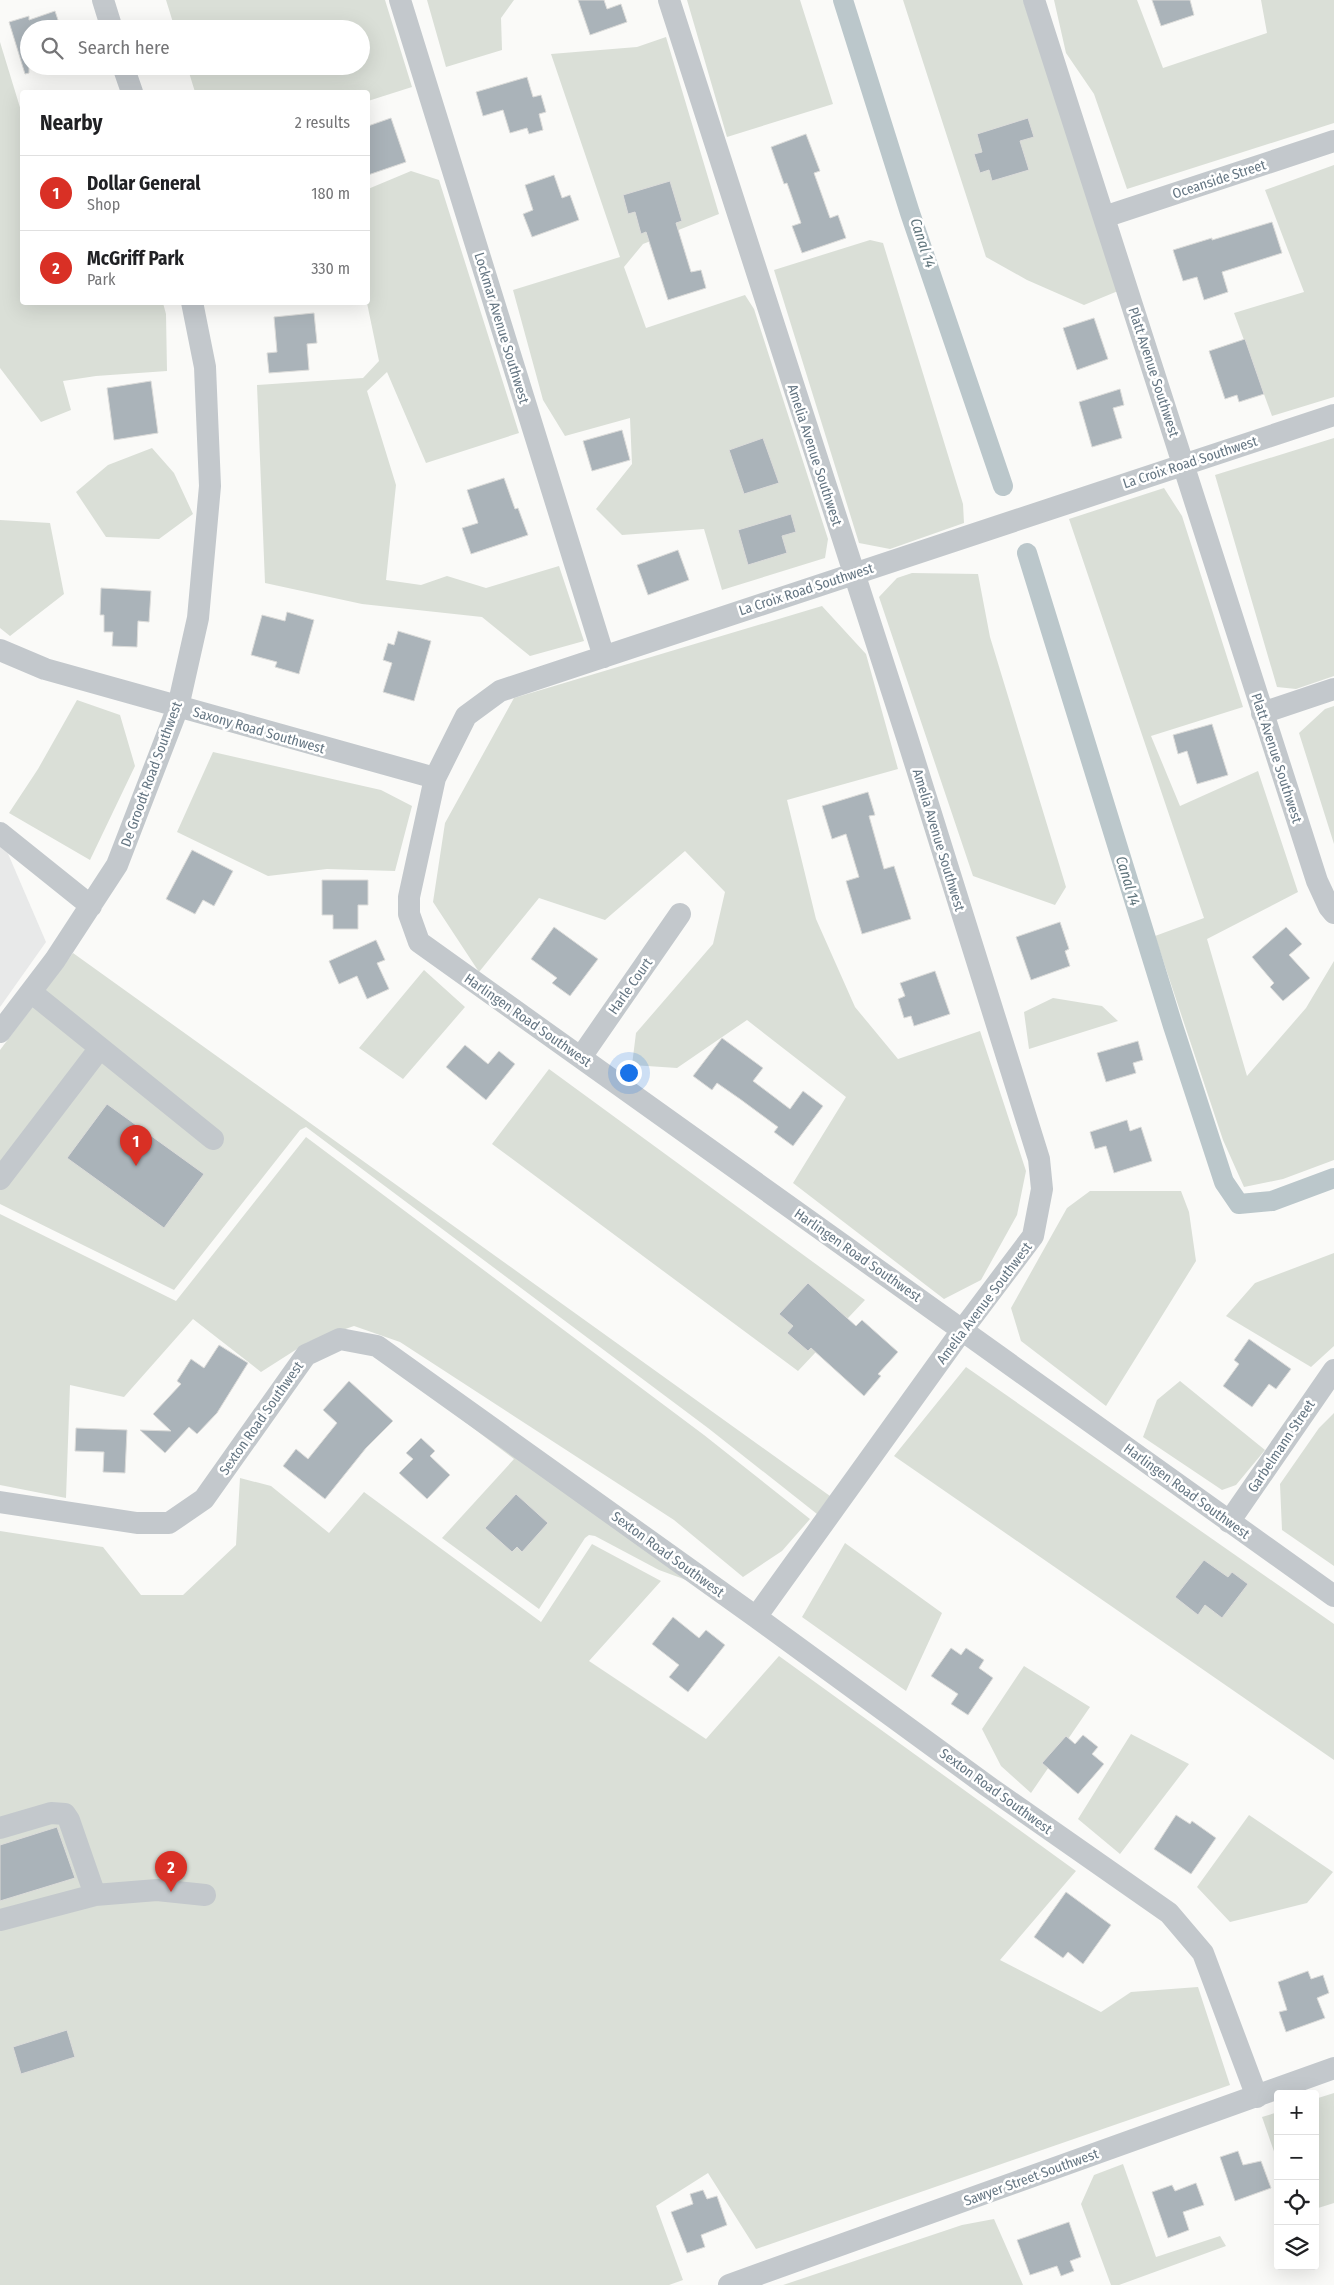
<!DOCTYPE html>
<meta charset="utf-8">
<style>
:root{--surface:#fff;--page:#f6f6f6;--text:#202124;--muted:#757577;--line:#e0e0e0;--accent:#d93025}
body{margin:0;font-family:"Fira Sans Condensed",sans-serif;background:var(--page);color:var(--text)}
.controls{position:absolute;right:15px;bottom:15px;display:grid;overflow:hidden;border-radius:5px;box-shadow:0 5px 20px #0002}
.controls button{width:45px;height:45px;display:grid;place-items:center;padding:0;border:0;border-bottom:1px solid var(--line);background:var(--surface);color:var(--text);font:25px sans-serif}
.you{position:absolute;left:628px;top:1072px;width:18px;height:18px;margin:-12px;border:4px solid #fff;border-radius:50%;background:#1a73e8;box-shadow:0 0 0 8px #1a73e833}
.badge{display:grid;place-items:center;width:32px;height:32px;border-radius:50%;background:var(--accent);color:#fff;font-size:16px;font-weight:700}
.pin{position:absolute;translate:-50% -41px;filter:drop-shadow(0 1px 2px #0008)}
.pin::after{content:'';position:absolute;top:26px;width:18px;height:15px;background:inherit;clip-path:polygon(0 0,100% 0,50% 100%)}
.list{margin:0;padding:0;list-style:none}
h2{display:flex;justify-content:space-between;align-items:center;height:65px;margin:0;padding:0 20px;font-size:21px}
h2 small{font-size:16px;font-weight:400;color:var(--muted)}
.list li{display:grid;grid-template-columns:32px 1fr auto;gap:15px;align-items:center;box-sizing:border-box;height:75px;padding:0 20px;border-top:1px solid var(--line)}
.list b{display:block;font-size:19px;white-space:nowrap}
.list p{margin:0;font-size:16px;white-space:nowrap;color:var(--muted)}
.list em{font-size:16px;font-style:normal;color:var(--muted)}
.icon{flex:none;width:28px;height:28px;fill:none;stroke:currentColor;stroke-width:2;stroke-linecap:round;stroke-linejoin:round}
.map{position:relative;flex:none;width:1334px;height:2285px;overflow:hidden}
.search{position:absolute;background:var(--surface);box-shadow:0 5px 20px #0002;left:20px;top:20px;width:350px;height:55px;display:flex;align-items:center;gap:12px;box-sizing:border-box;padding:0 18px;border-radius:28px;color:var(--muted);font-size:19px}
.panel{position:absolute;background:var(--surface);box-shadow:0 5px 20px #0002;left:20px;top:90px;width:350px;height:215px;border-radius:5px}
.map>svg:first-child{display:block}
</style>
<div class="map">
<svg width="1334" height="2285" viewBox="0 0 1334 2285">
<rect width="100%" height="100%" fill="#fafaf8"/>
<!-- built -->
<path fill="#e8e9e9" d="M 0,835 L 46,942 L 0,1007 Z"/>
<!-- green -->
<path fill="#dadfd7" d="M 166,0 L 385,0 L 412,87 L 368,101 L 368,92 L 195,92 L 187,66 L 361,66 L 361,29 L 175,29 Z
M 427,0 L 514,0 L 501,18 L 502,50 L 446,67 Z
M 687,0 L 800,0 L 833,104 L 727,137 Z
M 903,0 L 1023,0 L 1118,291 L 1084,305 L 1027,280 L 986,257 Z
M 1054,0 L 1137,0 L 1163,68 L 1267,33 L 1261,0 L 1334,0 L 1334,123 L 1127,189 L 1094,94 L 1066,53 Z
M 666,37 L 719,214 L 643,244 L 624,267 L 646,328 L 745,295 L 754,309 L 828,539 L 825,558 L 722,590 L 704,529 L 622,535 L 596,509 L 632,464 L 630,418 L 565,436 L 543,400 L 513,290 L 620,257 L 551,54 L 637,47 Z
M 0,42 L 22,114 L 22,302 L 163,303 L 166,314 L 167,371 L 96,376 L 63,381 L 71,410 L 41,422 L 0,368 Z
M 1334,165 L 1334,397 L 1272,416 L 1234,313 L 1304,292 L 1265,190 Z
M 411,171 L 439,180 L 519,433 L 426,463 L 387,372 L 367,391 L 396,485 L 386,580 L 421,585 L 447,576 L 486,588 L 559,566 L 584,641 L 530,656 L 482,617 L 362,604 L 265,583 L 257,385 L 363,378 L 379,361 L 367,303 L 368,189 Z
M 870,240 L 883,243 L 963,504 L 964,523 L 890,549 L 859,543 L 774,270 Z
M 1334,438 L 1334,676 L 1296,689 L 1277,687 L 1215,475 Z
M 152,448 L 174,473 L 193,514 L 159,539 L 106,537 L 76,492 L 108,465 Z
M 1164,488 L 1182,516 L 1243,707 L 1151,736 L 1180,806 L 1258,771 L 1298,892 L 1207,939 L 1247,1076 L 1306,1008 L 1334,961 L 1334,1160 L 1283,1179 L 1244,1187 L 1223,1140 L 1155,936 L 1204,918 L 1069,519 Z
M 0,520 L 50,523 L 64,594 L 10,636 L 0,628 Z
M 912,573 L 978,574 L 990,637 L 1066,887 L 1055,905 L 973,876 L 879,597 L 897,578 Z
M 822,606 L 866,654 L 898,769 L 787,800 L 816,919 L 855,1007 L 898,1059 L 980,1031 L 1026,1171 L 1017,1215 L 981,1280 L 944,1299 L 793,1183 L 846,1097 L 747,1020 L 677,1068 L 632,1065 L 636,1033 L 713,944 L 725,892 L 685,851 L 605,920 L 539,898 L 479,972 L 433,902 L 445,823 L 514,698 Z
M 77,700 L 120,715 L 135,766 L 90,860 L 9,813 L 38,769 Z
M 1334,706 L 1334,844 L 1299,733 L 1325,709 Z
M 213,752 L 381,790 L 412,806 L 395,871 L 327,869 L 268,876 L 177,832 Z
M 73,953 L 830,1496 L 817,1514 L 708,1428 L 306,1127 L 300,1130 L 174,1290 L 0,1204 L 0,1050 Z
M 424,970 L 465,1007 L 403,1079 L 359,1048 Z
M 1053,998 L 1102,1006 L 1118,1021 L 1029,1049 L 1024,1012 Z
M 549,1069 L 865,1300 L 798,1371 L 492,1144 Z
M 306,1137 L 704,1435 L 810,1519 L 782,1551 L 743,1577 L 674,1520 L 400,1342 L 354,1326 L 308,1342 L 261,1372 L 193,1319 L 124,1397 L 70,1385 L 66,1498 L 0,1485 L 0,1214 L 176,1301 Z
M 1090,1191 L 1181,1191 L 1189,1212 L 1196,1261 L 1106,1406 L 1021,1341 L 1011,1308 L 1067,1208 Z
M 1334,1253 L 1334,1346 L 1311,1367 L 1226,1316 L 1255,1283 Z
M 966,1367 L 1334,1624 L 1334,1760 L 894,1456 Z
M 1180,1381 L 1265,1450 L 1236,1485 L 1222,1490 L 1143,1437 L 1157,1400 Z
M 444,1406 L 689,1581 L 659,1570 L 595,1536 L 589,1535 L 585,1538 L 539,1609 L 442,1538 L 514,1459 Z
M 1334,1413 L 1334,1566 L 1282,1530 L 1280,1484 L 1319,1428 Z
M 240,1478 L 271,1486 L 329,1533 L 364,1492 L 541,1622 L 592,1544 L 661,1581 L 589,1661 L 706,1739 L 779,1656 L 1076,1871 L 1000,1960 L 1101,2012 L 1131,1992 L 1198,1987 L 1230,2085 L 756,2249 L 708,2173 L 656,2206 L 683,2280 L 669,2285 L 0,2285 L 0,1531 L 103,1547 L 141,1595 L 183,1595 L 236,1545 Z
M 845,1543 L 942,1613 L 906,1691 L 802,1617 Z
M 1024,1666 L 1090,1707 L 1031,1793 L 1001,1766 L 982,1729 Z
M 1131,1734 L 1189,1764 L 1120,1854 L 1078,1819 Z
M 1249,1815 L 1333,1872 L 1307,1903 L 1230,1922 L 1197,1887 Z
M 1334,2093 L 1334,2203 L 1315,2209 L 1315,2099 Z
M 1278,2112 L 1278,2163 L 1262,2117 Z
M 1123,2164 L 1156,2257 L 1220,2236 L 1226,2246 L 1119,2285 L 1111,2285 L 1081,2204 L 1094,2175 Z
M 994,2219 L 1023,2285 L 783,2285 L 962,2225 Z"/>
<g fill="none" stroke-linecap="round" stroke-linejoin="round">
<!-- canal -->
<path stroke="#bbc7cb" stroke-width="20" d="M 843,0 L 910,213 L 1003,486
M 1027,553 L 1173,1026 L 1224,1182 L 1239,1204 L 1272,1201 L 1334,1178"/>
</g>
<!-- building -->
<path fill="#aab3b9" stroke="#dcdcda" d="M 578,0 L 604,0 L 607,9 L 621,4 L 627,22 L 590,35 Z
M 1152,0 L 1190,0 L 1194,15 L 1161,26 Z
M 55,11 L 61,29 L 29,29 L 29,73 L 25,74 L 9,22 L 29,16 L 29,20 Z
M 527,77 L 533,97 L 541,95 L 546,112 L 539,114 L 543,130 L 529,134 L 527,128 L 510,133 L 503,110 L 483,116 L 476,92 Z
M 391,118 L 406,162 L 368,175 L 368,126 Z
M 1028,118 L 1034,137 L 1020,141 L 1029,170 L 992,181 L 989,170 L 980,173 L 974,154 L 982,152 L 977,134 Z
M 806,134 L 820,171 L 814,173 L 830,218 L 838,215 L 846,238 L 802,253 L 792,226 L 801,223 L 787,183 L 784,184 L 771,147 Z
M 554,175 L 562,198 L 570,195 L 579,220 L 532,237 L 523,214 L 533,210 L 525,185 Z
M 670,181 L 682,221 L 676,223 L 691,272 L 701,270 L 706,288 L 668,300 L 646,232 L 641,234 L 635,212 L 628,214 L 623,195 Z
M 1272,222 L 1282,253 L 1222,272 L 1228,292 L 1204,300 L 1197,277 L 1183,281 L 1173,250 L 1212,238 L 1212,240 Z
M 314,313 L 317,343 L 307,344 L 309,370 L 269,373 L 267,353 L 277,352 L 274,317 Z
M 1094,318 L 1108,359 L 1077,370 L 1063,328 Z
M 1245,339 L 1264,394 L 1239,402 L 1237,395 L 1225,399 L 1209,351 Z
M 151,381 L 158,433 L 114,440 L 107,388 Z
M 1120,389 L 1124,405 L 1113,408 L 1122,438 L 1092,447 L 1079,402 Z
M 622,430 L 630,460 L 592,471 L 583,441 Z
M 763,438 L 779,483 L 744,494 L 729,450 Z
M 504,478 L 515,509 L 518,508 L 528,535 L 471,554 L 462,528 L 478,523 L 467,490 Z
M 791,514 L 796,532 L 782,536 L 787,553 L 748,565 L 738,530 Z
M 678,550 L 689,580 L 648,595 L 637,565 Z
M 101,588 L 151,591 L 149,622 L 138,621 L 137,647 L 112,646 L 113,632 L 104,632 L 104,615 L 100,615 Z
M 287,612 L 314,620 L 299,674 L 275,667 L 277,662 L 251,655 L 262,615 L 285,621 Z
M 398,631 L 431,641 L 414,701 L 383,692 L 392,663 L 383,660 L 388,643 L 394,645 Z
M 1212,724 L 1228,775 L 1197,784 L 1187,751 L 1178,754 L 1173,735 Z
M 868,792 L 875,815 L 869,816 L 884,869 L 894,866 L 911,919 L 862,934 L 846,881 L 859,877 L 846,834 L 832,839 L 822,806 Z
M 192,850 L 233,871 L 214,906 L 203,900 L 195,914 L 166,899 Z
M 322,880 L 368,880 L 368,905 L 358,905 L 358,929 L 333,929 L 333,915 L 322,915 Z
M 1060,922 L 1069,949 L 1065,951 L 1070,966 L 1031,980 L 1016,937 Z
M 554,927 L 598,959 L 570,996 L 552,983 L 557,978 L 531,959 Z
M 1286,927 L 1302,944 L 1289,955 L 1310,978 L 1283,1001 L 1270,987 L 1274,983 L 1252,957 Z
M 376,940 L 385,960 L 377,963 L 389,989 L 367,999 L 357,976 L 339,984 L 329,961 Z
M 935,971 L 950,1014 L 914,1026 L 911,1016 L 904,1018 L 898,999 L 905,996 L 900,983 Z
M 722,1038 L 763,1068 L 753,1081 L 790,1109 L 803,1091 L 823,1106 L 793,1146 L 774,1132 L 778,1127 L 740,1099 L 717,1083 L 712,1090 L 693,1076 Z
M 1138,1041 L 1143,1060 L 1133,1063 L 1136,1073 L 1106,1082 L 1097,1053 Z
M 465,1045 L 488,1064 L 499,1051 L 515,1064 L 486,1100 L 446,1067 Z
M 107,1104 L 204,1174 L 164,1228 L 67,1158 Z
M 1127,1120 L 1130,1131 L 1141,1127 L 1152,1161 L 1114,1173 L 1106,1146 L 1095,1149 L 1090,1132 Z
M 808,1283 L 856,1326 L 862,1320 L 898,1352 L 878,1374 L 881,1376 L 864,1396 L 811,1348 L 808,1351 L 787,1333 L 793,1326 L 779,1314 Z
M 1249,1339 L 1291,1369 L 1276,1389 L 1269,1384 L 1252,1407 L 1223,1386 L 1239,1364 L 1234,1360 Z
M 219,1345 L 248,1363 L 217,1413 L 197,1434 L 189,1427 L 165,1453 L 140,1430 L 171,1431 L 153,1414 L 181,1384 L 177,1381 L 191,1359 L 204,1368 Z
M 349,1381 L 393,1421 L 366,1448 L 325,1499 L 283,1466 L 296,1449 L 308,1459 L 337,1423 L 323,1410 Z
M 76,1428 L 127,1430 L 125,1473 L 103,1472 L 104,1452 L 75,1451 Z
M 421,1438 L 435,1451 L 430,1456 L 450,1475 L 427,1499 L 399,1473 L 413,1459 L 406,1453 Z
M 516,1494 L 548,1523 L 522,1552 L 517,1547 L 512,1552 L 485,1528 Z
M 1204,1560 L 1228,1577 L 1232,1572 L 1248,1584 L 1222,1618 L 1205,1605 L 1198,1615 L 1175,1597 Z
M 673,1617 L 699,1638 L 706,1630 L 725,1645 L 688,1692 L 669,1677 L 679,1665 L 652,1644 Z
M 951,1648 L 961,1655 L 966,1648 L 984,1660 L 979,1668 L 993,1678 L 968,1715 L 951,1704 L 958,1694 L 931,1676 Z
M 1083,1735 L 1098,1747 L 1092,1754 L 1104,1764 L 1078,1794 L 1042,1763 L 1066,1736 L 1075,1744 Z
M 1176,1815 L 1190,1824 L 1192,1821 L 1216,1838 L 1191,1874 L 1154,1849 Z
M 57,1827 L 75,1878 L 0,1901 L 0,1845 Z
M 1066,1892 L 1111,1925 L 1083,1964 L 1068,1952 L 1063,1958 L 1034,1937 Z
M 1308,1971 L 1311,1979 L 1323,1975 L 1329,1993 L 1317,1998 L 1325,2018 L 1286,2032 L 1279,2012 L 1287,2010 L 1278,1982 Z
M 67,2030 L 75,2057 L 21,2074 L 13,2047 Z
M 1238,2151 L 1243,2165 L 1261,2161 L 1271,2188 L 1235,2201 L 1220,2157 Z
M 1196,2183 L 1204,2205 L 1183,2212 L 1189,2230 L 1168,2238 L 1152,2192 L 1172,2185 L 1175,2191 Z
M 703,2190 L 707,2199 L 717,2196 L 727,2225 L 701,2235 L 705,2247 L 687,2253 L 671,2212 L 693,2204 L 690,2194 Z
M 1069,2222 L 1081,2257 L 1070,2261 L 1074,2271 L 1061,2276 L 1057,2266 L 1030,2275 L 1017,2240 Z"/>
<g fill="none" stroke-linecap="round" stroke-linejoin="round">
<!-- minor -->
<path stroke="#c3c8cc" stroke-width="22" d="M 103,0 L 112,29
M 400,0 L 604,657
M 669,0 L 907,737 L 1039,1159 L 1042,1189 L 1033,1236 L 963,1329 L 756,1617
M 1034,0 L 1317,881 L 1329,907 L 1334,913
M 123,66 L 132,92
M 1104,217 L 1334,141
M 1334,415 L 500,691 L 466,716 L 435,778 L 409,897 L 409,914 L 419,942 L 1334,1596
M 0,650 L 45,669 L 435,778
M 1262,713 L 1334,689
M 0,833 L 91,906
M 31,992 L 213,1139
M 0,1032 L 55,960 L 117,865 L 178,707 L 198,618 L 210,486 L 205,367 L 192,302
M 581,1057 L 680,914
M 0,1179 L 100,1048
M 0,1502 L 137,1523 L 169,1523 L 204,1499 L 306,1355 L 340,1339 L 377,1346 L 756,1617 L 986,1785 L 1169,1913 L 1203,1953 L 1257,2097
M 1229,1522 L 1334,1370
M 0,1828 L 51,1813 L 65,1814 L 69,1820 L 95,1895 L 0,1920
M 95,1895 L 157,1890 L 205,1895
M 729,2285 L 1334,2068"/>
</g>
<g text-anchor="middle" stroke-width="5" stroke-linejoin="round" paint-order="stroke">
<!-- street labels -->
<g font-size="14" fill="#657683" stroke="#fff">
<text transform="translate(1219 179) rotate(-18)" y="5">Oceanside Street</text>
<text transform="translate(502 328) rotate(73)" y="5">Lockmar Avenue Southwest</text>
<text transform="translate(1154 372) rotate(72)" y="5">Platt Avenue Southwest</text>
<text transform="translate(815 455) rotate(72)" y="5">Amelia Avenue Southwest</text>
<text transform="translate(1190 462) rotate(-18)" y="5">La Croix Road Southwest</text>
<text transform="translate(806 589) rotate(-18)" y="5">La Croix Road Southwest</text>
<text transform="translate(259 730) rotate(16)" y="5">Saxony Road Southwest</text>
<text transform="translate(1277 758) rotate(72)" y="5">Platt Avenue Southwest</text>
<text transform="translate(151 774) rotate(-70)" y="5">De Groodt Road Southwest</text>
<text transform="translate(939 840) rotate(73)" y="5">Amelia Avenue Southwest</text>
<text transform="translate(630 986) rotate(-55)" y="5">Harle Court</text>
<text transform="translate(528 1020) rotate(35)" y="5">Harlingen Road Southwest</text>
<text transform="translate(858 1255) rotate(35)" y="5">Harlingen Road Southwest</text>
<text transform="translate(984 1303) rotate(-53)" y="5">Amelia Avenue Southwest</text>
<text transform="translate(261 1418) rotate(-55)" y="5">Sexton Road Southwest</text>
<text transform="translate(1281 1446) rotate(-56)" y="5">Garbelmann Street</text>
<text transform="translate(1187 1491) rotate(36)" y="5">Harlingen Road Southwest</text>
<text transform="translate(668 1554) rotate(36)" y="5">Sexton Road Southwest</text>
<text transform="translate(996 1791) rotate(36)" y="5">Sexton Road Southwest</text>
<text transform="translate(1031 2177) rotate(-20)" y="5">Sawyer Street Southwest</text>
</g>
<!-- water labels -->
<g font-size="15" font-style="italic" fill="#60757c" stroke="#fff">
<text transform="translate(923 243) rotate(72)" y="5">Canal 14</text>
<text transform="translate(1128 881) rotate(73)" y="5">Canal 14</text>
</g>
</g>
</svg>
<div class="controls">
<button>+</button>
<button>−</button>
<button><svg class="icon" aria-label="locate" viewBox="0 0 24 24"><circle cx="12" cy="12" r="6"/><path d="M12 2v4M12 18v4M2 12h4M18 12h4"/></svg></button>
<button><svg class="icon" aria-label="layers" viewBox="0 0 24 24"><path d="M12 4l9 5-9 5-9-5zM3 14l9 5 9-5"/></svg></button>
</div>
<div class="you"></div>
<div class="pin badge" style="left:136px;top:1166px">1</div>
<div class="pin badge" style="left:171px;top:1892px">2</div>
<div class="search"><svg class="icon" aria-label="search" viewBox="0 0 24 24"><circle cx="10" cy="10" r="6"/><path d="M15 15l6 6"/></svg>Search here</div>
<section class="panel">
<h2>Nearby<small>2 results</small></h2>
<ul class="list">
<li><span class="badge">1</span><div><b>Dollar General</b><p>Shop</p></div><em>180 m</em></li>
<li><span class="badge">2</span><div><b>McGriff Park</b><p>Park</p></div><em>330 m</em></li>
</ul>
</section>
</div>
